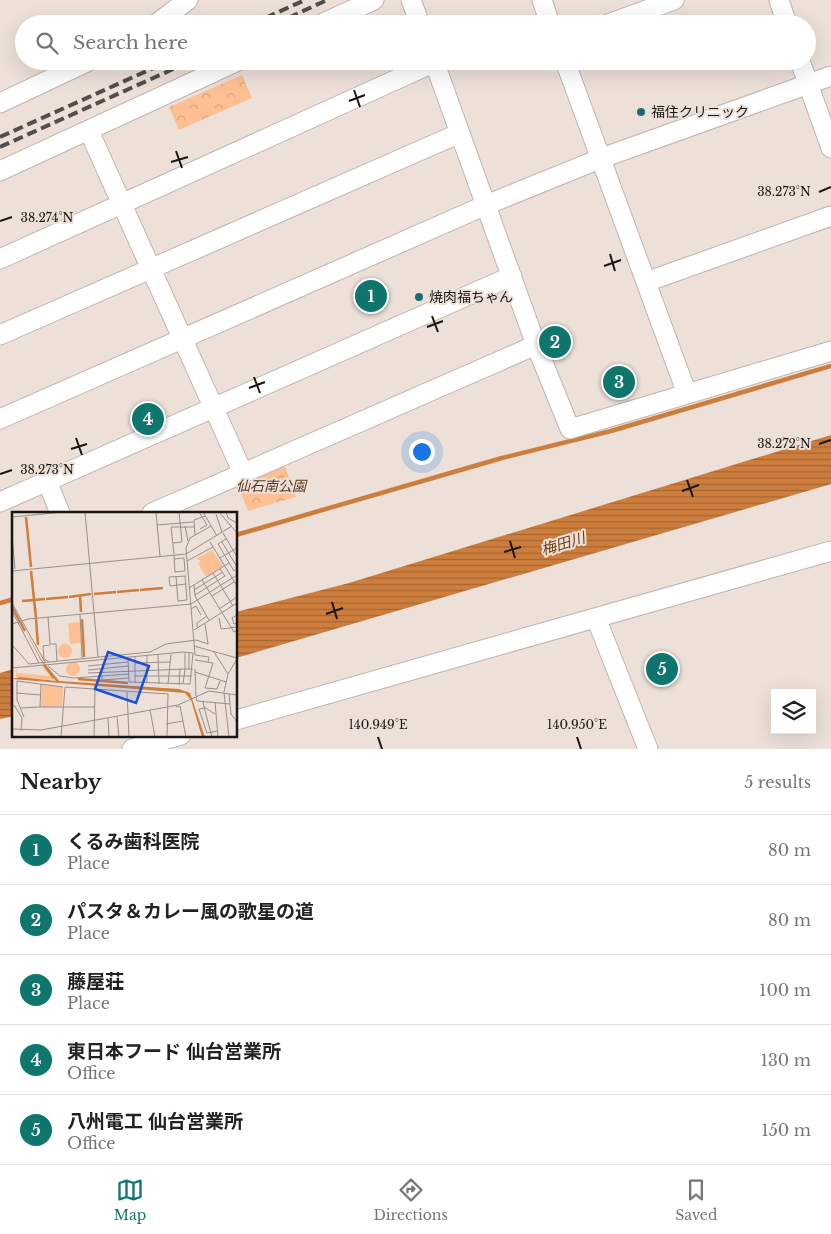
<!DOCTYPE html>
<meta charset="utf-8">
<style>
:root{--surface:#fff;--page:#f6f6f6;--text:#222;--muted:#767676;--line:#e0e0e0;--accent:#0f766e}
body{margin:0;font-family:"Libre Baskerville","Noto Sans JP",serif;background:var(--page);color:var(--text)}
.controls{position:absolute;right:15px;bottom:15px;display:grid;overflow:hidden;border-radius:0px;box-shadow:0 5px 20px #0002}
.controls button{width:45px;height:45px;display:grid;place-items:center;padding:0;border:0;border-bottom:1px solid var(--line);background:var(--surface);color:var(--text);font:25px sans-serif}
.you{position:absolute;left:421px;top:451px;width:18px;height:18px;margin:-12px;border:4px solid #fff;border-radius:50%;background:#1a73e8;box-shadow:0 0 0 8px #1a73e833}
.badge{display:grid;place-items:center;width:32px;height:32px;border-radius:50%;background:var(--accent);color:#fff;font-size:16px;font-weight:700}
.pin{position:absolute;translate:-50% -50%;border:2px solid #fff;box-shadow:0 1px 5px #0006}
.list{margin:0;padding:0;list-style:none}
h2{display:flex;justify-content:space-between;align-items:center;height:65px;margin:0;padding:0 20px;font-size:21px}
h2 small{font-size:16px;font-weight:400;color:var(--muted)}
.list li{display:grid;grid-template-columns:32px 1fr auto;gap:15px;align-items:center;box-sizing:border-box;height:70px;padding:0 20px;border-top:1px solid var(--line)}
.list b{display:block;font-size:19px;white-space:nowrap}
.list p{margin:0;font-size:16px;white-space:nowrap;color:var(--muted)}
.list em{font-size:16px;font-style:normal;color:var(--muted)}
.icon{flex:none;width:28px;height:28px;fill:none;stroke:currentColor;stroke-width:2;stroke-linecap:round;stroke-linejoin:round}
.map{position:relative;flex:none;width:831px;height:749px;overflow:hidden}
.search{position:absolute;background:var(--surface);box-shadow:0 5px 20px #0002;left:15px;right:15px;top:15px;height:55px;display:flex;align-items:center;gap:12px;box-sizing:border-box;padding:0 18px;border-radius:28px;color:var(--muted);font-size:19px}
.sheet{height:415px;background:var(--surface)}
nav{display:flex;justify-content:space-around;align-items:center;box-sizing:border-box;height:70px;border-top:1px solid var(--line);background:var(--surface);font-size:14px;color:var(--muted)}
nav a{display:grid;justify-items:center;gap:2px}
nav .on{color:var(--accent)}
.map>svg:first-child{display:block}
</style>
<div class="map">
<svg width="831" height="749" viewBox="0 0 831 749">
<defs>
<pattern id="forest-crowns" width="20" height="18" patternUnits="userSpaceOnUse" patternTransform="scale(1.25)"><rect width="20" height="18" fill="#fec093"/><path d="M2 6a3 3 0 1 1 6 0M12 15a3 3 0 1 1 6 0" fill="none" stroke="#d9a47e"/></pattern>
<pattern id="water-rules" width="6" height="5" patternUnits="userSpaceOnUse" patternTransform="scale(1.25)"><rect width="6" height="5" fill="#cd7e3d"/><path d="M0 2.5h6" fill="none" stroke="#a66632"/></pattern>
</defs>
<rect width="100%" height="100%" fill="#ece0d9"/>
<!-- forest -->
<path fill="url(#forest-crowns)" d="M 242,75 L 252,98 L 179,130 L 169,107 Z
M 283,461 L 296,497 L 248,511 L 236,481 Z"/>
<!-- water -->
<path fill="url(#water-rules)" d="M 831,435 L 831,484 L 236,658 L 236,612 L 349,583 Z
M 14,669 L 14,716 L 0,719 L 0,673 Z"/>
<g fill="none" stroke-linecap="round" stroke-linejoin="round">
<!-- stream -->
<path stroke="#cd7e3d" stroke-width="4.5" d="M 236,535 L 502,458 L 611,431 L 831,366
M 0,603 L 14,599"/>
<defs>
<path id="minor" d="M 411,0 L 420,24
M 542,0 L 550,24
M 779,0 L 787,24
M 156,24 L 188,0
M 321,24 L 374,0
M 608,24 L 674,0
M 434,61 L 536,345 L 570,429 L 831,351
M 565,61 L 687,394
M 800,61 L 831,148
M 0,103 L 89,61
M 89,131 L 243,473
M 0,171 L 238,61
M 0,259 L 435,62
M 646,282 L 831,216
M 0,335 L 460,133
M 0,419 L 486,205 L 602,158 L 831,76
M 47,481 L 60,513
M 0,502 L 512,276
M 152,513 L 536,345
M 596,618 L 648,749
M 236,720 L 831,551
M 132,749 L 181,735"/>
</defs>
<!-- minor casing -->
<use href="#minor" stroke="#bfb4ad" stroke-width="21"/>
<!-- minor -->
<use href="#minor" stroke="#fff" stroke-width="19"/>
<!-- rail -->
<path stroke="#544e4a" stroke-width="4" stroke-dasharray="10 5" stroke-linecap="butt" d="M 252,24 L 305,0
M 275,24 L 327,0
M 0,137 L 169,61
M 0,147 L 191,61"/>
</g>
<!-- ticks -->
<path fill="none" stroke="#1a1613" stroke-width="2" d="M 354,90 L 360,107M 349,101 L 365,95M 176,151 L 182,168M 171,162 L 188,157M 819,192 L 831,187M 0,221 L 12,217M 610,254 L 615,271M 604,266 L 621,260M 432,316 L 438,332M 427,327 L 443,321M 254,377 L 260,393M 249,388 L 265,382M 76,438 L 82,455M 819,444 L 831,440M 71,449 L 87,444M 0,474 L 12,470M 687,480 L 693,497M 682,491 L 699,485M 510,541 L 515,558M 504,552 L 521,547M 332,602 L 337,619M 326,614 L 343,608M 378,737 L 382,749M 577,737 L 581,749"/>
<!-- markers -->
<g fill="#1e6a71" stroke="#ece0d9" stroke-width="2">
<circle cx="641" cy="112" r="5"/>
<circle cx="419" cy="297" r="5"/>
</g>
<g text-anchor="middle" stroke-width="4" stroke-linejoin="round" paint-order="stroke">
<!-- poi labels -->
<g font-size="14" fill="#1a1613" stroke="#ece0d9" text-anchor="start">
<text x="651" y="117">福住クリニック</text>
<text x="429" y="302">焼肉福ちゃん</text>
</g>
<!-- park labels -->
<g font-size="14" font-style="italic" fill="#59371d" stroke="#ece0d9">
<text x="271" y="491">仙石南公園</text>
</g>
<!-- water labels -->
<g font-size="15" font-style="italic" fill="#6f3b08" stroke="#ece0d9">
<text transform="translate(563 544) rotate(-17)" y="5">梅田川</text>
</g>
</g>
<!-- overview -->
<g transform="translate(12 512)">
<rect width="225" height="225" fill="#ece0d9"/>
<path d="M 30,154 L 33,154 L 43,168 L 4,165 L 4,156 L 5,161 L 38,164 Z" fill="#fec093"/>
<path d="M 30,173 L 51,175 L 50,194 L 29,195 Z" fill="#fec093"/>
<path d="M 200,38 L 211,54 L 194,65 L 186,51 L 189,49 L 184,47 ZM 68,110 L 69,131 L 58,132 L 56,111 ZM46 139a7 7 0 1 1 14 0a7 7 0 1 1-14 0ZM54 157a7 7 0 1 1 14 0a7 7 0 1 1-14 0Z" fill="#fec093"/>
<path d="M 12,116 L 29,147 L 47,169 L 167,177 L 178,181 L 193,225 L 190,225 L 179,188 L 173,181 L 0,167 L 8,165 L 44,169 L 28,147 Z" fill="#cd7e3d"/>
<path fill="none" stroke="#cd7e3d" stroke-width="2.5" d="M 14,5 L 19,55M 19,59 L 24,106M 128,78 L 151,76M 105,80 L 127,78M 82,82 L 104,80M 68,84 L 69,100M 57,85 L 79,82M 34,87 L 56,85M 10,89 L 33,87M 0,95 L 13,119M 24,107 L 26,133M 70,107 L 72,145M 32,153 L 42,166M 66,167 L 116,171"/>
<path fill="none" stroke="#988f8a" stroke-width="1" d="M 73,0 L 86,145M 144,0 L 148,44M 187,0 L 195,13 L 188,17M 191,0 L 205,24M 207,0 L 225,21M 214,0 L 216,6 L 225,11M 204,2 L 210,20M 0,5 L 51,0M 145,13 L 181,10M 173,14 L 176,29M 211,21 L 225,45M 0,23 L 3,57M 183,23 L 182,8 L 193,4M 214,27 L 206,32 L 222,59 L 225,57M 198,30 L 225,74M 210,30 L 225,55M 161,31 L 170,30 L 167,0M 162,42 L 159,15 L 182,15M 162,43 L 163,60 L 173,59 L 172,46 L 162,47M 208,46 L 225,36M 175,49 L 201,35M 0,59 L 174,42 L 220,14M 201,61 L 221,94M 164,65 L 166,89 L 175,88 L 173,64M 190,68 L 222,120 L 225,119M 174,72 L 158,74 L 157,65 L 174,64M 182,73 L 183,84 L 197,108M 177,76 L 217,51M 182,78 L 211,60M 183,83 L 213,64 L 208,57M 200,84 L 222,70M 1,93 L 33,150M 179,97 L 184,94 L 189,103M 207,97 L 225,85M 0,99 L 27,151M 68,102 L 70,146M 36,105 L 38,132 L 44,132 L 45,149M 207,106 L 209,117 L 225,115M 225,111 L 222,112 L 220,106 L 225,103M 0,112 L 16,107 L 179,92 L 225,63M 193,112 L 196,132M 185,115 L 185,111 L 195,104M 182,118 L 225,91M 0,129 L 0,208M 1,134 L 17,152 L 138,140 L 154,132 L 184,128 L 196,132M 182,134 L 225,146M 202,140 L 216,162M 173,141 L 173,157 L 181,157M 177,141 L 177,157M 146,143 L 147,172M 183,143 L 174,36 L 178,26 L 199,14M 183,143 L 197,145 L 196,150M 135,144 L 135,171M 123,145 L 123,171M 183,148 L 201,151 L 193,176 L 205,177 L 208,169M 37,150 L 32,147 L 31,134 L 38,133M 123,151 L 158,150M 36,154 L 48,164 L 62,166 L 117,162M 76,154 L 116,150M 0,156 L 171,140 L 181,141 L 178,172 L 117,170 L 116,146M 183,157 L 184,184M 76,158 L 117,154M 183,160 L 214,170M 76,161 L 173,157 L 171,172M 90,164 L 90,168 L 117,166M 123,164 L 180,164M 29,172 L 28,195 L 82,195M 156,172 L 159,142M 167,173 L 168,157M 115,180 L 117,225M 212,180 L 216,162 L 225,147M 4,181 L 29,183M 212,181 L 217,225M 217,182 L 219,202 L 225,210M 184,185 L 185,189 L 218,192M 191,189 L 192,195 L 203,202M 203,190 L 206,225M 2,193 L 10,206 L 9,219M 164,195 L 168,194 L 174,225M 192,195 L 200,225M 8,196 L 28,195M 192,196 L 187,197 L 195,221 L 205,219M 138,198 L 143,225M 12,205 L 5,188 L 5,169 L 51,175M 105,205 L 107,225M 96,206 L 97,225M 154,212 L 171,209M 0,217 L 29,218 L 166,193 L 197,179 L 225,183M 49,225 L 53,175 L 156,182M 82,225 L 83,178M 155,225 L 156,182"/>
<path fill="#1d4ed8" fill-opacity="0.15" stroke="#1d4ed8" stroke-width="2.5" d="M 96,140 L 137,154 L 124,191 L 83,177 Z"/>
<rect width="225" height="225" fill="none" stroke="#1a1613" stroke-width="2.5"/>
</g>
<g font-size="12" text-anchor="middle" fill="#1a1613" stroke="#ece0d9" stroke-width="4" stroke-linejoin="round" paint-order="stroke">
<text x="784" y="196">38.273°N</text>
<text x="47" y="222">38.274°N</text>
<text x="784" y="448">38.272°N</text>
<text x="47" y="474">38.273°N</text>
<text x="378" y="729">140.949°E</text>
<text x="577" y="729">140.950°E</text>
</g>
</svg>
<div class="controls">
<button><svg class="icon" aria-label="layers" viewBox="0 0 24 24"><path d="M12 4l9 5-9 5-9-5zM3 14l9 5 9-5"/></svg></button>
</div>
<div class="you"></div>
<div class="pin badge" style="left:371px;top:296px">1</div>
<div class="pin badge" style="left:555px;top:342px">2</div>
<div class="pin badge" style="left:619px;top:382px">3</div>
<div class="pin badge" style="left:148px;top:419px">4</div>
<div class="pin badge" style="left:662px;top:669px">5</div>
<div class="search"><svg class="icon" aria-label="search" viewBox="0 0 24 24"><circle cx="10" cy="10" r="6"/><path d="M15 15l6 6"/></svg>Search here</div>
</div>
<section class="sheet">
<h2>Nearby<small>5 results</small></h2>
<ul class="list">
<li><span class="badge">1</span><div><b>くるみ歯科医院</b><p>Place</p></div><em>80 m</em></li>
<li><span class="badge">2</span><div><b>パスタ＆カレー風の歌星の道</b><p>Place</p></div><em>80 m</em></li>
<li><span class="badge">3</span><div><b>藤屋荘</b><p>Place</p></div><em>100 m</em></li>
<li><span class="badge">4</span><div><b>東日本フード 仙台営業所</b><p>Office</p></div><em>130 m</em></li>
<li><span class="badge">5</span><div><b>八州電工 仙台営業所</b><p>Office</p></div><em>150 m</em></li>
</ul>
</section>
<nav>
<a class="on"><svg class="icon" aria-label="map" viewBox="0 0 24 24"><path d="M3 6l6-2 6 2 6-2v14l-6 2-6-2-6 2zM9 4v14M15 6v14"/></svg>Map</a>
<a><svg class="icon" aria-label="directions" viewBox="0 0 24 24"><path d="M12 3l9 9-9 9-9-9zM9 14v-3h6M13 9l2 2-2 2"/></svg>Directions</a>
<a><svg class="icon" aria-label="saved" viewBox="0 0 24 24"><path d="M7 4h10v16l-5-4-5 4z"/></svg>Saved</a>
</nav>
